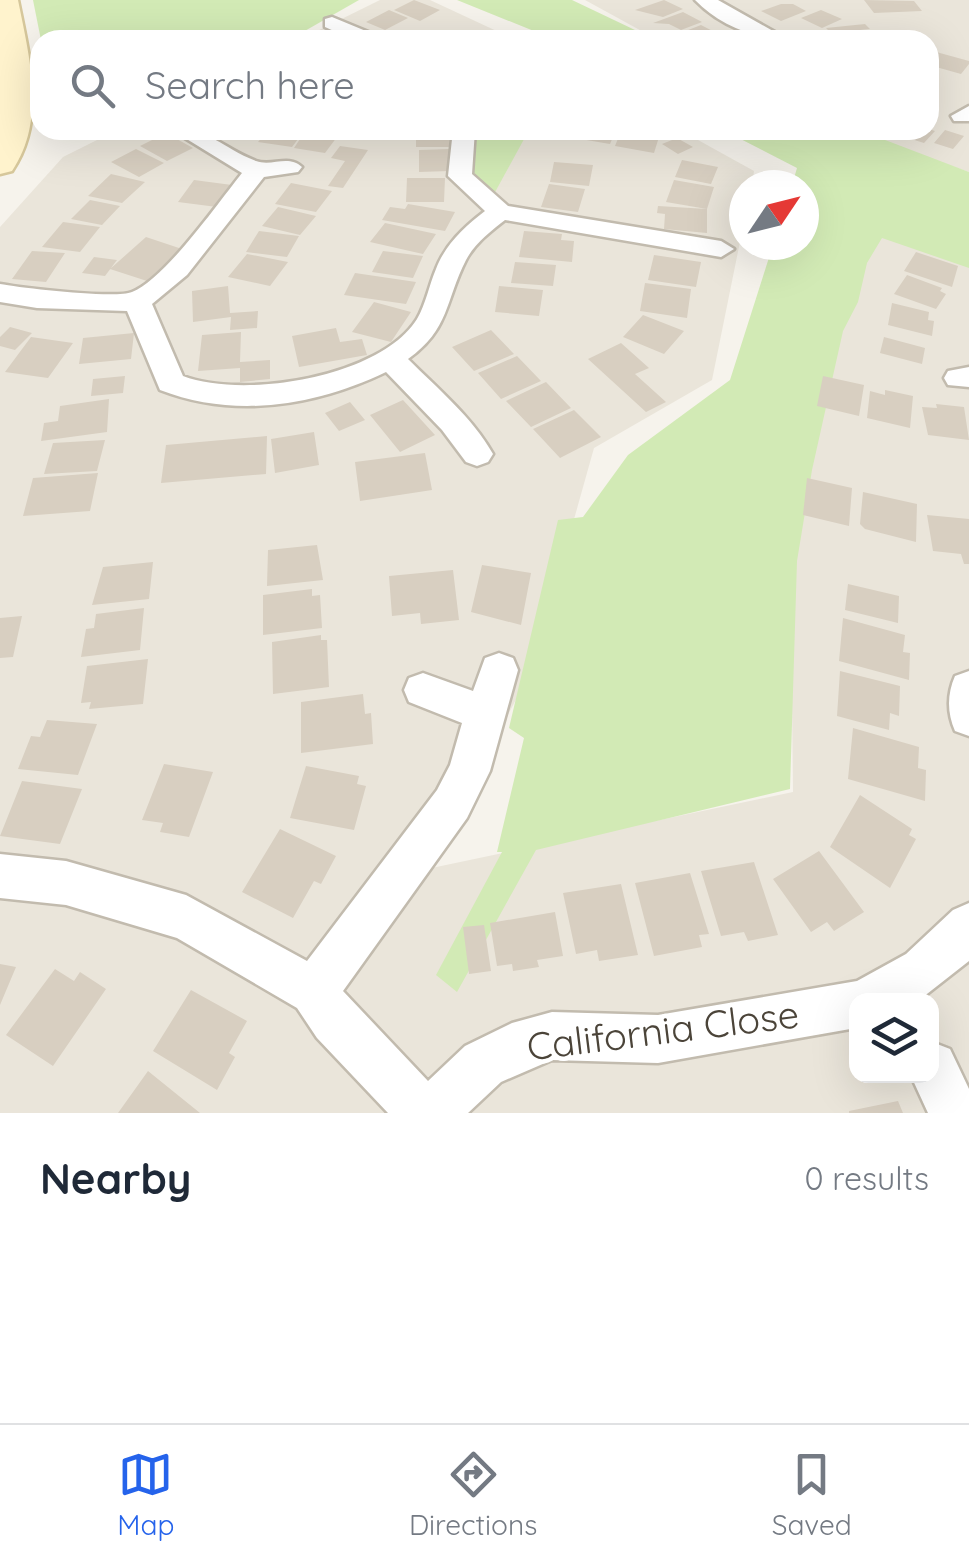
<!DOCTYPE html>
<style>
:root{--surface:#fff;--page:#f2f2f3;--text:#1f2937;--muted:#747a83;--line:#e0e1e3;--accent:#2563eb}
body{margin:0;font-family:Quicksand,sans-serif;background:var(--page);color:var(--text)}
.controls{position:absolute;right:30px;bottom:30px;display:grid;overflow:hidden;border-radius:20px;box-shadow:0 10px 40px #0002}
.controls button{width:90px;height:90px;display:grid;place-items:center;padding:0;border:0;border-bottom:2px solid var(--line);background:var(--surface);color:var(--text);font:50px sans-serif}
.compass{position:absolute;left:729px;top:170px;width:90px;height:90px;border-radius:50%;background:var(--surface);box-shadow:0 10px 40px #0002;rotate:55deg}
.list{margin:0;padding:0;list-style:none}
h2{display:flex;justify-content:space-between;align-items:center;height:130px;margin:0;padding:0 40px;font-size:42px}
h2 small{font-size:32px;font-weight:400;color:var(--muted)}
.icon{flex:none;width:55px;height:55px;fill:none;stroke:currentColor;stroke-width:2;stroke-linecap:round;stroke-linejoin:round}
.map{position:relative;flex:none;width:969px;height:1113px;overflow:hidden}
.search{position:absolute;background:var(--surface);box-shadow:0 10px 40px #0002;left:30px;right:30px;top:30px;height:110px;display:flex;align-items:center;gap:25px;box-sizing:border-box;padding:0 35px;border-radius:30px;color:var(--muted);font-size:38px}
.sheet{height:310px;background:var(--surface)}
nav{display:flex;justify-content:space-around;align-items:center;box-sizing:border-box;height:140px;border-top:2px solid var(--line);background:var(--surface);font-size:28px;color:var(--muted)}
nav a{display:grid;justify-items:center;gap:5px}
nav .on{color:var(--accent)}
.map>svg:first-child{display:block}
</style>
<div class="map">
<svg width="969" height="1113" viewBox="0 0 969 1113">
<rect width="100%" height="100%" fill="#f6f3ec"/>
<!-- residential -->
<path fill="#eae5da" fill-rule="evenodd" d="M 380,0 L 430,0 L 516,40 L 299,40 Z
M 585,0 L 969,0 L 969,172 L 862,135 L 859,130 L 929,130 L 929,40 L 658,40 Z
M 117,130 L 680,130 L 754,171 L 752,185 L 744,185 L 744,222 L 712,380 L 594,448 L 532,669 L 427,869 L 793,792 L 790,520 L 845,222 L 969,267 L 969,1113 L 0,1113 L 0,227 L 63,157 ZM 856,1001 L 932,1001 L 932,1076 L 856,1076 Z"/>
<!-- green -->
<path fill="#d2eab5" d="M 33,0 L 359,0 L 289,40 L 41,40 Z
M 457,0 L 572,0 L 656,40 L 556,40 Z
M 464,130 L 529,130 L 488,205 L 458,179 Z
M 723,130 L 859,130 L 969,172 L 969,268 L 882,238 L 867,263 L 858,302 L 843,331 L 812,470 L 797,561 L 790,789 L 536,850 L 457,992 L 436,975 L 502,852 L 497,852 L 524,738 L 509,728 L 558,520 L 583,517 L 628,455 L 730,380 L 773,245 L 804,245 L 804,185 L 792,185 L 797,168 Z"/>
<!-- building -->
<path fill="#d8cfc1" d="M 414,0 L 440,10 L 420,21 L 394,10 Z
M 664,0 L 683,9 L 663,17 L 635,10 Z
M 864,0 L 914,1 L 922,11 L 874,13 Z
M 781,4 L 793,4 L 806,11 L 781,21 L 761,11 Z
M 389,10 L 408,18 L 385,30 L 366,22 Z
M 821,10 L 842,19 L 822,28 L 801,18 Z
M 683,12 L 702,22 L 681,30 L 669,24 L 653,23 Z
M 865,24 L 870,29 L 860,30 L 870,39 L 838,40 L 826,28 Z
M 701,25 L 730,40 L 689,40 L 678,34 Z
M 929,50 L 969,61 L 969,64 L 961,74 L 929,65 Z
M 929,129 L 935,131 L 924,143 L 886,131 Z
M 268,130 L 305,130 L 292,147 L 258,142 Z
M 306,130 L 323,130 L 340,133 L 325,153 L 294,148 Z
M 416,130 L 449,130 L 450,147 L 416,147 Z
M 547,130 L 616,130 L 610,144 L 545,133 Z
M 945,130 L 964,136 L 953,149 L 934,143 Z
M 621,131 L 659,137 L 654,153 L 615,146 Z
M 166,133 L 193,148 L 167,161 L 140,146 Z
M 677,138 L 693,147 L 678,154 L 662,144 Z
M 340,146 L 368,150 L 343,188 L 328,186 L 345,161 L 331,158 Z
M 136,149 L 164,163 L 139,177 L 111,162 Z
M 450,149 L 450,171 L 419,172 L 419,150 Z
M 682,160 L 718,167 L 711,184 L 675,177 Z
M 554,162 L 593,165 L 589,186 L 550,182 Z
M 111,174 L 145,182 L 122,203 L 88,196 Z
M 407,178 L 445,178 L 444,202 L 406,202 Z
M 194,180 L 232,185 L 217,207 L 178,202 Z
M 674,180 L 714,187 L 707,209 L 666,202 Z
M 291,183 L 332,191 L 316,212 L 275,204 Z
M 549,184 L 585,189 L 578,212 L 541,207 Z
M 90,200 L 120,206 L 102,225 L 71,219 Z
M 408,204 L 455,212 L 445,231 L 382,220 L 390,207 L 405,209 Z
M 658,206 L 707,209 L 707,233 L 664,229 L 665,214 L 657,213 Z
M 278,207 L 316,216 L 300,235 L 262,226 Z
M 63,222 L 100,227 L 80,252 L 42,247 Z
M 385,223 L 436,234 L 423,254 L 370,242 Z
M 259,231 L 299,236 L 287,257 L 246,252 Z
M 524,231 L 562,234 L 561,240 L 574,241 L 572,262 L 519,257 Z
M 146,237 L 182,249 L 147,281 L 110,269 Z
M 32,251 L 65,253 L 46,282 L 12,279 Z
M 383,251 L 423,256 L 413,278 L 372,272 Z
M 916,252 L 958,266 L 952,287 L 904,271 Z
M 247,254 L 288,262 L 270,286 L 228,277 Z
M 654,255 L 701,262 L 696,287 L 648,280 Z
M 94,257 L 117,260 L 105,276 L 82,273 Z
M 515,262 L 556,265 L 553,286 L 511,283 Z
M 355,273 L 416,282 L 406,304 L 344,295 Z
M 907,275 L 942,288 L 940,291 L 946,294 L 936,309 L 894,294 Z
M 645,283 L 691,289 L 687,318 L 640,311 Z
M 228,286 L 230,313 L 258,311 L 257,328 L 230,330 L 231,317 L 193,322 L 192,291 Z
M 499,286 L 543,290 L 539,316 L 495,312 Z
M 374,302 L 411,312 L 391,342 L 352,332 Z
M 892,303 L 929,312 L 928,320 L 934,321 L 932,336 L 888,325 Z
M 643,315 L 684,331 L 664,354 L 623,337 Z
M 10,327 L 32,333 L 15,350 L 0,346 L 0,337 Z
M 336,328 L 340,342 L 362,339 L 367,355 L 299,367 L 292,336 Z
M 491,330 L 514,354 L 474,371 L 452,347 Z
M 241,332 L 240,362 L 270,360 L 270,379 L 240,382 L 240,368 L 198,371 L 202,335 Z
M 134,333 L 131,359 L 79,364 L 83,338 Z
M 31,337 L 73,343 L 48,378 L 5,372 Z
M 884,337 L 925,348 L 922,364 L 880,353 Z
M 621,343 L 649,368 L 635,374 L 666,402 L 646,412 L 588,359 Z
M 517,356 L 541,381 L 501,399 L 478,373 Z
M 125,376 L 123,393 L 91,396 L 93,379 Z
M 823,376 L 864,385 L 859,416 L 817,406 Z
M 546,382 L 571,408 L 531,427 L 506,401 Z
M 885,390 L 913,396 L 910,428 L 867,418 L 870,391 L 885,395 Z
M 109,399 L 107,432 L 41,441 L 44,423 L 58,421 L 60,406 Z
M 403,400 L 435,435 L 400,452 L 370,415 Z
M 350,402 L 365,420 L 339,431 L 325,413 Z
M 936,404 L 964,407 L 969,440 L 928,435 L 922,407 L 937,408 Z
M 574,410 L 601,437 L 560,458 L 533,429 Z
M 314,432 L 319,465 L 275,473 L 271,439 Z
M 267,436 L 266,474 L 161,483 L 166,445 Z
M 105,440 L 97,471 L 44,474 L 53,443 Z
M 425,453 L 432,490 L 360,501 L 355,462 Z
M 98,473 L 90,511 L 23,516 L 33,478 Z
M 807,478 L 852,488 L 849,526 L 803,515 Z
M 863,492 L 917,504 L 916,542 L 865,529 L 860,524 Z
M 927,515 L 969,519 L 969,564 L 964,564 L 961,554 L 933,551 Z
M 317,545 L 323,580 L 267,586 L 268,550 Z
M 153,562 L 149,599 L 92,605 L 103,567 Z
M 482,565 L 531,573 L 521,625 L 471,612 Z
M 453,570 L 459,620 L 421,624 L 420,613 L 392,616 L 389,576 Z
M 848,584 L 899,596 L 898,623 L 845,610 Z
M 312,589 L 312,596 L 320,595 L 322,628 L 263,635 L 263,595 Z
M 144,608 L 140,650 L 81,657 L 86,629 L 94,628 L 96,614 Z
M 22,616 L 13,657 L 0,658 L 0,618 Z
M 843,618 L 905,635 L 903,652 L 910,653 L 909,680 L 839,661 Z
M 321,635 L 321,640 L 327,640 L 329,687 L 273,694 L 272,642 Z
M 148,659 L 143,704 L 89,709 L 91,702 L 81,703 L 87,666 Z
M 840,671 L 900,686 L 899,716 L 890,713 L 889,730 L 837,716 Z
M 363,694 L 365,714 L 371,713 L 373,744 L 301,753 L 301,702 Z
M 47,720 L 97,724 L 78,775 L 18,769 L 31,736 L 40,737 Z
M 853,728 L 919,747 L 918,768 L 926,770 L 925,801 L 848,779 Z
M 164,764 L 213,772 L 189,837 L 160,832 L 163,823 L 142,820 Z
M 306,766 L 359,776 L 357,784 L 366,786 L 354,830 L 290,818 Z
M 22,781 L 82,789 L 60,844 L 0,836 Z
M 860,795 L 912,829 L 909,835 L 916,839 L 890,888 L 830,847 Z
M 280,829 L 336,856 L 321,884 L 314,881 L 293,918 L 242,892 Z
M 819,851 L 864,912 L 834,931 L 827,922 L 811,932 L 773,879 Z
M 754,862 L 778,935 L 748,941 L 744,932 L 721,936 L 701,871 Z
M 690,873 L 709,934 L 699,935 L 702,947 L 654,956 L 635,883 Z
M 621,884 L 638,955 L 599,961 L 597,950 L 576,954 L 563,893 Z
M 555,912 L 563,956 L 537,960 L 539,967 L 513,971 L 512,964 L 497,966 L 490,923 Z
M 484,925 L 491,971 L 469,974 L 463,927 Z
M 0,964 L 16,967 L 0,1005 Z
M 55,969 L 74,981 L 80,972 L 106,989 L 53,1066 L 6,1035 Z
M 191,990 L 247,1021 L 229,1053 L 235,1057 L 217,1090 L 153,1051 Z
M 148,1071 L 200,1113 L 118,1113 Z
M 898,1101 L 903,1113 L 849,1113 L 849,1111 Z"/>
<g fill="none" stroke-linecap="round" stroke-linejoin="round">
<defs>
<path id="street" d="M 695,0 L 718,0 L 789,40 C 756,40 719,25 695,0 Z
M 332,17 L 378,36 L 381,40 L 354,40 L 325,27 L 325,19 Z
M 40,91 L 40,105 L 0,110 L 0,96 Z
M 969,106 L 969,121 L 954,121 L 951,116 Z
M 172,130 C 214,130 220,147 256,161 C 272,167 288,154 302,167 L 298,172 L 264,177 L 187,275 L 152,304 L 183,376 C 243,399 380,378 417,319 C 426,304 429,285 436,269 C 445,245 464,227 485,211 L 448,176 L 453,130 L 475,130 L 472,174 L 508,206 L 721,241 L 734,249 L 721,257 L 505,220 C 491,231 475,243 466,260 C 445,301 450,329 408,359 C 438,389 472,417 493,454 L 488,462 L 477,466 L 466,462 L 442,430 L 386,372 C 315,406 235,419 160,390 L 127,311 L 37,308 L 0,302 L 0,284 C 22,288 115,299 132,292 C 165,279 218,203 242,173 Z
M 969,367 L 969,387 L 948,385 L 944,378 L 948,371 Z
M 499,653 L 513,658 L 518,670 L 490,771 L 467,818 L 343,991 L 428,1081 L 465,1046 L 512,1023 L 552,1012 L 658,1015 L 857,981 L 906,954 L 953,910 L 969,903 L 969,961 L 918,1001 L 856,1001 L 856,1028 L 658,1063 L 552,1060 L 501,1082 L 468,1113 L 388,1113 L 317,1038 L 297,1008 L 177,938 L 66,905 L 0,898 L 0,854 L 66,861 L 186,895 L 307,961 L 437,790 L 450,765 L 462,723 L 409,702 L 404,690 L 409,678 L 423,673 L 473,691 L 485,658 Z
M 969,671 L 969,736 L 955,731 C 947,713 947,694 955,676 Z
M 932,1042 L 950,1049 L 969,1089 L 969,1113 L 928,1113 L 911,1076 L 932,1076 Z"/>
<path id="secondary" d="M 0,0 L 18,0 C 29,56 47,120 12,171 L 0,174 Z"/>
</defs>
<!-- street casing -->
<use href="#street" stroke="#c2bbae" stroke-width="5"/>
<!-- secondary casing -->
<use href="#secondary" stroke="#d6c79b" stroke-width="5"/>
<!-- street -->
<use href="#street" fill="#fff" fill-rule="evenodd"/>
<!-- secondary -->
<use href="#secondary" fill="#fff3cd" fill-rule="evenodd"/>
</g>
<g text-anchor="middle" stroke-width="9" stroke-linejoin="round" paint-order="stroke">
<!-- near-street labels -->
<g font-size="38" fill="#4b4439" stroke="#fff">
<text transform="translate(663 1031) rotate(-7)" y="13">California Close</text>
</g>
</g>
</svg>
<div class="controls">
<button><svg class="icon" aria-label="layers" viewBox="0 0 24 24"><path d="M12 4l9 5-9 5-9-5zM3 14l9 5 9-5"/></svg></button>
</div>
<svg class="compass" viewBox="-18 -18 36 36"><path d="M0-13l5 13h-10z" fill="#e53935"/><path d="M0 13l5-13h-10z" fill="#747a83"/></svg>
<div class="search"><svg class="icon" aria-label="search" viewBox="0 0 24 24"><circle cx="10" cy="10" r="6"/><path d="M15 15l6 6"/></svg>Search here</div>
</div>
<section class="sheet">
<h2>Nearby<small>0 results</small></h2>
<ul class="list">
</ul>
</section>
<nav>
<a class="on"><svg class="icon" aria-label="map" viewBox="0 0 24 24"><path d="M3 6l6-2 6 2 6-2v14l-6 2-6-2-6 2zM9 4v14M15 6v14"/></svg>Map</a>
<a><svg class="icon" aria-label="directions" viewBox="0 0 24 24"><path d="M12 3l9 9-9 9-9-9zM9 14v-3h6M13 9l2 2-2 2"/></svg>Directions</a>
<a><svg class="icon" aria-label="saved" viewBox="0 0 24 24"><path d="M7 4h10v16l-5-4-5 4z"/></svg>Saved</a>
</nav>
